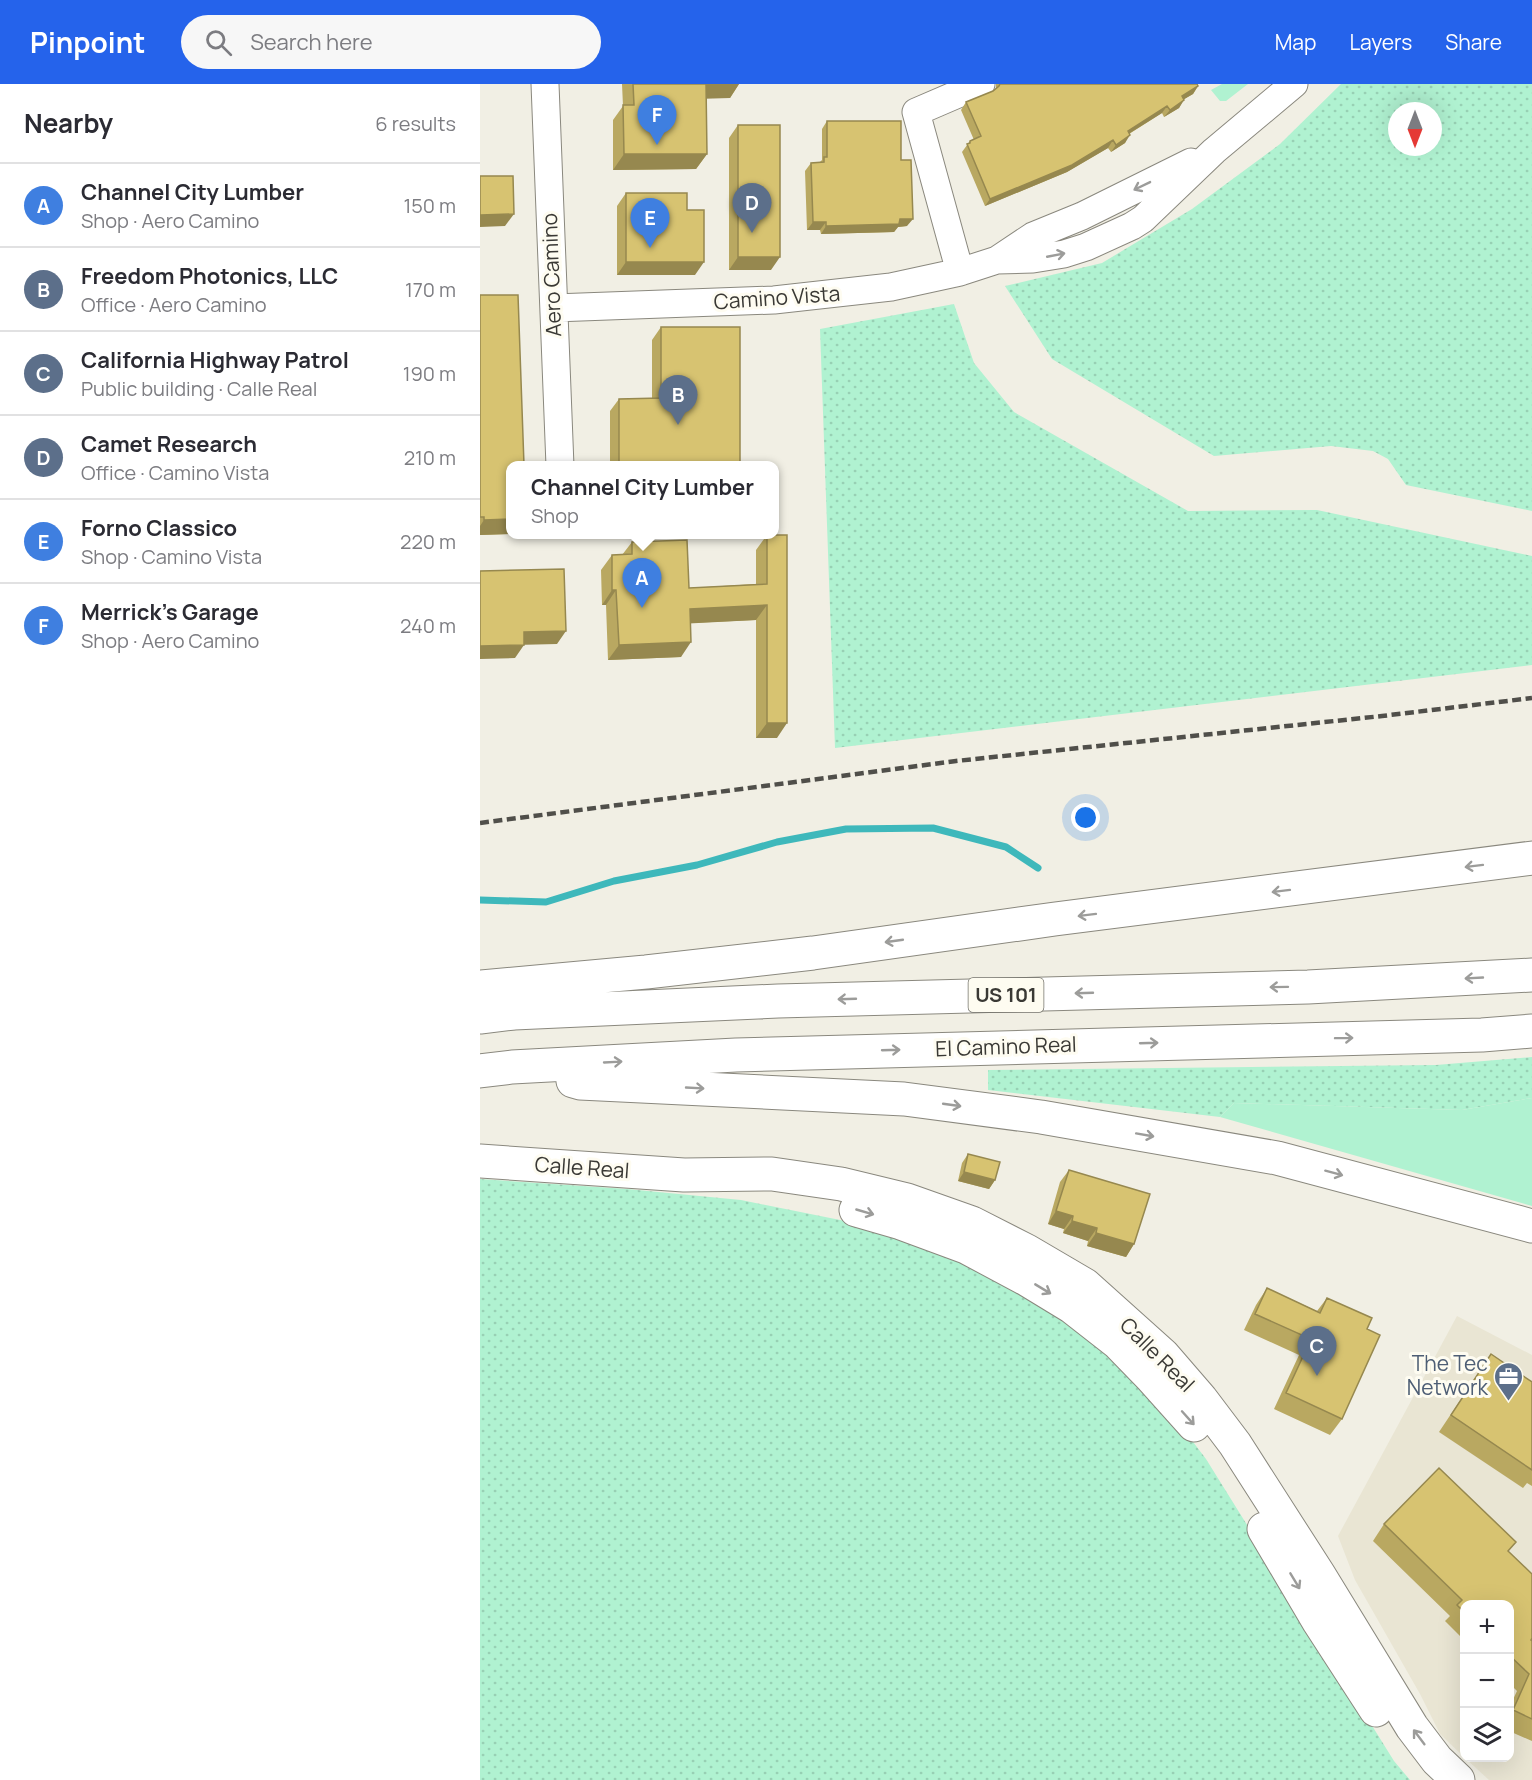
<!DOCTYPE html>
<meta charset="utf-8">
<style>
:root{--surface:#fff;--page:#f7f7f7;--text:#2b2b33;--muted:#7c7c81;--line:#e1e1e2;--accent:#2563eb}
body{margin:0;font-family:Manrope,sans-serif;background:var(--page);color:var(--text)}
.controls{position:absolute;right:18px;bottom:18px;display:grid;overflow:hidden;border-radius:12px;box-shadow:0 6px 24px #0002}
.controls button{width:54px;height:54px;display:grid;place-items:center;padding:0;border:0;border-bottom:2px solid var(--line);background:var(--surface);color:var(--text);font:30px sans-serif}
.compass{position:absolute;left:908px;top:18px;width:54px;height:54px;border-radius:50%;background:var(--surface);box-shadow:0 6px 24px #0002;rotate:180deg}
.you{position:absolute;left:606px;top:734px;width:21px;height:21px;margin:-15px;border:4px solid #fff;border-radius:50%;background:#1a73e8;box-shadow:0 0 0 9px #1a73e833}
.badge{display:grid;place-items:center;width:39px;height:39px;border-radius:50%;background:var(--accent);color:#fff;font-size:20px;font-weight:700}
.pin{position:absolute;translate:-50% -50px;filter:drop-shadow(0 2px 3px #0008)}
.pin::after{content:'';position:absolute;top:32px;width:21px;height:18px;background:inherit;clip-path:polygon(0 0,100% 0,50% 100%)}
.popup{position:absolute;left:26px;top:377px;width:273px;height:78px;box-sizing:border-box;display:grid;place-content:center;border-radius:12px;background:var(--surface);filter:drop-shadow(0 2px 4px #0005);font-size:20px;white-space:nowrap;color:var(--muted)}
.popup b{font-size:22px;color:var(--text)}
.popup::after{content:'';position:absolute;left:50%;top:100%;margin-left:-12px;border:12px solid transparent;border-top-color:var(--surface)}
.list{margin:0;padding:0;list-style:none}
h2{display:flex;justify-content:space-between;align-items:center;height:78px;margin:0;padding:0 24px;font-size:26px}
h2 small{font-size:20px;font-weight:400;color:var(--muted)}
.list li{display:grid;grid-template-columns:39px 1fr auto;gap:18px;align-items:center;box-sizing:border-box;height:84px;padding:0 24px;border-top:2px solid var(--line)}
.list b{display:block;font-size:22px;white-space:nowrap}
.list p{margin:0;font-size:20px;white-space:nowrap;color:var(--muted)}
.list em{font-size:20px;font-style:normal;color:var(--muted)}
.icon{flex:none;width:33px;height:33px;fill:none;stroke:currentColor;stroke-width:2;stroke-linecap:round;stroke-linejoin:round}
.map{position:relative;flex:none;width:1052px;height:1696px;overflow:hidden}
header{display:flex;align-items:center;gap:36px;box-sizing:border-box;height:84px;padding:0 30px;background:var(--accent);color:#fff}
header strong{font-size:28px}
nav{display:flex;gap:33px;margin-inline-start:auto;font-size:21px}
.search{width:420px;height:54px;background:var(--page);display:flex;align-items:center;gap:15px;box-sizing:border-box;padding:0 21px;border-radius:33px;color:var(--muted);font-size:22px}
main{display:flex}
aside{flex:1;background:var(--surface)}
.map>svg:first-child{display:block}
</style>
<header>
<strong>Pinpoint</strong>
<div class="search"><svg class="icon" aria-label="search" viewBox="0 0 24 24"><circle cx="10" cy="10" r="6"/><path d="M15 15l6 6"/></svg>Search here</div>
<nav><a>Map</a><a>Layers</a><a>Share</a></nav>
</header>
<main>
<aside>
<h2>Nearby<small>6 results</small></h2>
<ul class="list">
<li><span class="badge" style="background:#3f7fe0">A</span><div><b>Channel City Lumber</b><p>Shop · Aero Camino</p></div><em>150 m</em></li>
<li><span class="badge" style="background:#5c6f8a">B</span><div><b>Freedom Photonics, LLC</b><p>Office · Aero Camino</p></div><em>170 m</em></li>
<li><span class="badge" style="background:#5c6f8a">C</span><div><b>California Highway Patrol</b><p>Public building · Calle Real</p></div><em>190 m</em></li>
<li><span class="badge" style="background:#5c6f8a">D</span><div><b>Camet Research</b><p>Office · Camino Vista</p></div><em>210 m</em></li>
<li><span class="badge" style="background:#3f7fe0">E</span><div><b>Forno Classico</b><p>Shop · Camino Vista</p></div><em>220 m</em></li>
<li><span class="badge" style="background:#3f7fe0">F</span><div><b>Merrick's Garage</b><p>Shop · Aero Camino</p></div><em>240 m</em></li>
</ul>
</aside>
<div class="map">
<svg width="1052" height="1696" viewBox="0 0 1052 1696">
<defs>
<pattern id="grass-dots" width="8" height="8" patternUnits="userSpaceOnUse" patternTransform="scale(1.5)"><rect width="8" height="8" fill="#b0f2d1"/><path d="M2 2h.1M6 6h.1" fill="none" stroke="#98d0b4" stroke-width="1.8" stroke-linecap="round"/></pattern>
</defs>
<rect width="100%" height="100%" fill="#f1efe4"/>
<!-- built -->
<path fill="#e9e5d3" d="M 977,1232 L 1052,1271 L 1052,1696 L 1009,1696 L 985,1674 L 1030,1674 L 1030,1520 L 984,1520 L 984,1673 L 960,1650 L 940,1610 L 875,1496 L 858,1452 Z"/>
<!-- grass -->
<path fill="url(#grass-dots)" fill-rule="evenodd" d="M 861,0 L 1052,0 L 1052,427 L 926,401 L 908,375 L 893,367 L 851,362 L 734,372 L 572,275 L 525,202 L 622,179 L 712,125 L 800,60 ZM 917,27 L 953,27 L 953,63 L 917,63 Z
M 474,220 L 494,279 L 534,328 L 708,427 L 837,426 L 1052,472 L 1052,581 L 355,664 L 340,245 Z
M 1052,973 L 1052,1014 L 982,1026 L 754,1019 L 740,1033 L 508,1006 L 508,986 L 956,981 Z
M 0,1095 L 147,1105 L 261,1116 L 375,1139 L 478,1171 L 595,1240 L 707,1350 L 726,1375 L 914,1677 L 930,1696 L 0,1696 Z"/>
<!-- green -->
<path fill="#b0f2d1" d="M 742,0 L 768,0 L 746,17 L 740,17 L 731,6 Z
M 1052,1014 L 1052,1122 L 740,1033 L 754,1019 L 982,1026 Z"/>
<g fill="none" stroke-linecap="round" stroke-linejoin="round">
<!-- stream -->
<path stroke="#3eb8bb" stroke-width="7" d="M 0,816 L 66,818 L 134,797 L 217,781 L 297,758 L 366,745 L 453,744 L 526,763 L 558,784"/>
<defs>
<path id="minor" d="M 65,0 L 80,382
M 517,176 L 553,152 L 602,132 L 711,78
M 480,188 L 436,28 L 501,0
M 74,224 L 294,216 L 411,203 L 480,188 L 517,176 L 553,175 L 584,170 L 606,163 L 652,142 L 663,135 L 734,67 L 814,0"/>
<path id="major" d="M 0,1077 L 204,1091 L 292,1090 L 361,1100 L 427,1116 L 492,1139 L 547,1167 L 605,1201 L 683,1271 L 721,1315 L 755,1360 L 839,1491 L 932,1643 L 957,1676 L 978,1696
M 376,1126 L 421,1139 L 486,1163 L 546,1195 L 592,1223 L 638,1259 L 671,1293 L 714,1341
M 784,1445 L 839,1538 L 896,1626"/>
<path id="highway" d="M 0,903 L 166,888 L 333,869 L 575,835 L 1052,774
M 0,933 L 34,929 L 298,917 L 828,903 L 1052,891
M 0,987 L 32,983 L 256,971 L 1002,951 L 1052,947
M 93,997 L 100,999 L 424,1015 L 561,1033 L 797,1074 L 1052,1142"/>
</defs>
<!-- minor casing -->
<use href="#minor" stroke="#8a887e" stroke-width="29"/>
<!-- major casing -->
<use href="#major" stroke="#8a887e" stroke-width="35"/>
<!-- highway casing -->
<use href="#highway" stroke="#8a887e" stroke-width="35"/>
<!-- minor -->
<use href="#minor" stroke="#fff" stroke-width="27"/>
<!-- major -->
<use href="#major" stroke="#fff" stroke-width="33"/>
<!-- highway -->
<use href="#highway" stroke="#fff" stroke-width="33"/>
<!-- rail -->
<path stroke="#504f4a" stroke-width="4.5" stroke-dasharray="9 4.5" stroke-linecap="butt" d="M 0,739 L 476,677 L 902,632 L 1052,614"/>
</g>
<!-- wall -->
<path fill="#b9a861" d="M 142,0 L 259,0 L 250,14 L 227,14 L 227,70 L 216,85 L 133,86 L 133,36 L 143,22 Z
M 516,0 L 717,0 L 718,2 L 713,10 L 704,15 L 699,24 L 684,33 L 682,29 L 649,50 L 645,59 L 631,68 L 628,64 L 587,88 L 505,122 L 482,68 L 490,57 L 494,56 L 481,26 L 486,18 L 513,7 L 516,5 Z
M 347,37 L 421,76 L 427,142 L 418,143 L 414,148 L 341,150 L 340,146 L 327,146 L 325,87 L 331,79 L 340,78 L 342,76 L 342,45 Z
M 258,41 L 291,186 L 249,186 L 249,54 Z
M 146,109 L 207,126 L 215,191 L 137,191 L 137,122 Z
M 0,211 L 30,381 L 30,450 L 0,451 Z
M 181,243 L 260,381 L 130,381 L 130,327 L 139,315 L 172,314 L 172,256 Z
M 287,451 L 297,654 L 276,654 L 276,536 L 210,539 L 201,573 L 128,576 L 126,521 L 122,521 L 121,486 L 132,471 L 142,471 L 152,458 L 209,504 L 276,500 L 276,466 Z
M 488,1070 L 515,1096 L 509,1105 L 478,1097 L 482,1079 Z
M 589,1086 L 654,1160 L 646,1173 L 607,1162 L 608,1157 L 583,1149 L 584,1145 L 568,1140 L 580,1098 Z
M 787,1204 L 837,1227 L 847,1214 L 887,1245 L 862,1335 L 850,1351 L 794,1325 L 819,1271 L 764,1246 L 776,1221 Z
M 1011,1270 L 1052,1298 L 1052,1402 L 1047,1399 L 1043,1404 L 959,1348 Z
M 904,1440 L 1029,1468 L 1052,1490 L 1052,1657 L 1029,1647 L 1029,1624 L 1037,1607 L 1029,1599 L 1029,1521 L 984,1521 L 984,1556 L 965,1537 L 970,1532 L 893,1457 Z"/>
<!-- shaded-wall -->
<path fill="#96884f" d="M 226,0 L 259,0 L 250,14 L 216,15 Z
M 718,2 L 713,10 L 696,20 L 702,12 Z
M 704,16 L 699,24 L 684,33 L 690,26 Z
M 687,22 L 682,29 L 642,54 L 648,47 Z
M 650,51 L 645,59 L 631,68 L 636,61 Z
M 633,56 L 628,64 L 587,88 L 505,122 L 510,115 Z
M 144,70 L 227,70 L 216,85 L 133,86 Z
M 34,130 L 25,142 L 0,143 L 0,131 Z
M 420,135 L 433,135 L 427,142 L 418,143 L 414,148 L 341,150 L 346,142 Z
M 333,138 L 346,138 L 340,146 L 327,146 Z
M 258,173 L 300,173 L 291,186 L 249,186 Z
M 146,178 L 224,178 L 215,191 L 137,191 Z
M 30,435 L 30,450 L 0,451 L 0,442 L 4,436 Z
M 132,506 L 136,506 L 126,521 L 122,521 Z
M 287,521 L 276,536 L 199,540 L 210,525 Z
M 86,547 L 77,560 L 35,561 L 44,548 Z
M 211,558 L 201,573 L 128,576 L 139,561 Z
M 44,561 L 35,574 L 0,575 L 0,562 Z
M 287,639 L 307,639 L 297,654 L 276,654 Z
M 484,1088 L 515,1096 L 509,1105 L 478,1097 Z
M 576,1127 L 593,1132 L 584,1145 L 568,1140 Z
M 592,1137 L 617,1144 L 608,1157 L 583,1149 Z
M 616,1149 L 654,1160 L 646,1173 L 607,1162 Z"/>
<!-- building -->
<path fill="#d7c371" stroke="#96884f" stroke-width="1.5" d="M 153,0 L 226,0 L 227,70 L 144,70 L 143,21 L 154,21 Z
M 520,0 L 717,0 L 718,2 L 702,12 L 704,16 L 690,26 L 687,22 L 648,47 L 650,51 L 636,61 L 633,56 L 592,81 L 510,115 L 487,60 L 490,59 L 490,57 L 501,52 L 486,18 L 513,7 L 519,2 Z
M 347,37 L 421,37 L 421,76 L 431,76 L 433,135 L 420,135 L 419,140 L 346,142 L 346,138 L 333,138 L 331,79 L 344,78 L 344,73 L 347,73 Z
M 258,41 L 300,41 L 300,173 L 258,173 Z
M 0,92 L 33,92 L 34,130 L 0,131 Z
M 146,109 L 207,109 L 207,126 L 224,126 L 224,178 L 146,178 Z
M 0,211 L 38,211 L 44,381 L 30,381 L 30,435 L 4,436 L 4,433 L 0,433 Z
M 181,243 L 260,243 L 260,381 L 139,381 L 139,315 L 181,314 Z
M 287,451 L 307,451 L 307,639 L 287,639 L 287,521 L 210,525 L 211,558 L 139,561 L 136,506 L 132,506 L 132,471 L 152,470 L 152,458 L 207,456 L 209,504 L 287,500 Z
M 84,485 L 86,547 L 44,548 L 44,561 L 0,562 L 0,487 Z
M 488,1070 L 520,1078 L 515,1096 L 484,1088 Z
M 589,1086 L 670,1110 L 654,1160 L 616,1149 L 617,1144 L 592,1137 L 593,1132 L 576,1127 Z
M 787,1204 L 840,1229 L 847,1214 L 892,1234 L 887,1245 L 900,1251 L 862,1335 L 806,1309 L 831,1255 L 775,1230 Z
M 1011,1270 L 1052,1298 L 1052,1386 L 971,1331 Z
M 959,1384 L 1036,1458 L 1028,1467 L 1052,1490 L 1052,1554 L 1051,1556 L 1052,1557 L 1052,1635 L 1033,1626 L 1049,1590 L 1029,1571 L 1029,1521 L 984,1521 L 984,1528 L 977,1521 L 982,1516 L 904,1440 Z"/>
<!-- one-way arrows -->
<defs><path id="oneway-shaft" d="M-6 0H5M1.5-3L5.5 0L1.5 3" fill="none" stroke-width="1.6" stroke-linecap="round" stroke-linejoin="round" transform="scale(1.5)"/></defs>
<g stroke="#9c9c9a">
<use href="#oneway-shaft" transform="translate(662 102) rotate(154)"/>
<use href="#oneway-shaft" transform="translate(576 171) rotate(-11)"/>
<use href="#oneway-shaft" transform="translate(994 782) rotate(173)"/>
<use href="#oneway-shaft" transform="translate(801 807) rotate(173)"/>
<use href="#oneway-shaft" transform="translate(607 831) rotate(173)"/>
<use href="#oneway-shaft" transform="translate(414 857) rotate(172)"/>
<use href="#oneway-shaft" transform="translate(994 894) rotate(177)"/>
<use href="#oneway-shaft" transform="translate(799 903) rotate(179)"/>
<use href="#oneway-shaft" transform="translate(604 909) rotate(178)"/>
<use href="#oneway-shaft" transform="translate(367 915) rotate(178)"/>
<use href="#oneway-shaft" transform="translate(864 954) rotate(-1)"/>
<use href="#oneway-shaft" transform="translate(669 959) rotate(-2)"/>
<use href="#oneway-shaft" transform="translate(411 966) rotate(-2)"/>
<use href="#oneway-shaft" transform="translate(133 978) rotate(-3)"/>
<use href="#oneway-shaft" transform="translate(215 1004) rotate(3)"/>
<use href="#oneway-shaft" transform="translate(472 1021) rotate(8)"/>
<use href="#oneway-shaft" transform="translate(665 1051) rotate(10)"/>
<use href="#oneway-shaft" transform="translate(854 1089) rotate(15)"/>
<use href="#oneway-shaft" transform="translate(385 1128) rotate(16)"/>
<use href="#oneway-shaft" transform="translate(563 1205) rotate(31)"/>
<use href="#oneway-shaft" transform="translate(708 1334) rotate(48)"/>
<use href="#oneway-shaft" transform="translate(815 1497) rotate(59)"/>
<use href="#oneway-shaft" transform="translate(939 1653) rotate(-127)"/>
</g>
<!-- icons -->
<defs>
<symbol id="office-pin" viewBox="-11 -11 22 30"><path d="M0 17L-7.5 6A9.5 9.5 0 1 1 7.5 6Z" fill="#5c6f8a" stroke="#fefcf1"/><path d="M-6-3h4V-5.5h4V-3h4V5H-6ZM-1-4.5V-3h2v-1.5ZM-6 0V1H6V0Z" fill="#fff"/></symbol>
</defs>
<g fill-rule="evenodd">
<use href="#office-pin" x="1012" y="1276" width="33" height="45"/>
</g>
<g text-anchor="middle" stroke-width="6" stroke-linejoin="round" paint-order="stroke">
<!-- shield labels -->
<rect fill="#fefcf1" stroke="#75746d" stroke-width="1.5" x="488.5" y="894" width="75" height="34" rx="4.5"/>
<g font-size="20" font-weight="bold" fill="#3a3935">
<text x="526" y="918">US 101</text>
</g>
<!-- street labels -->
<g font-size="21" fill="#3a3935" stroke="#fefcf1">
<text transform="translate(72 191) rotate(-92)" y="7">Aero Camino</text>
<text transform="translate(297 214) rotate(-4)" y="7">Camino Vista</text>
<text transform="translate(526 963) rotate(-2)" y="7">El Camino Real</text>
<text transform="translate(102 1084) rotate(4)" y="7">Calle Real</text>
<text transform="translate(677 1271) rotate(45)" y="7">Calle Real</text>
</g>
<!-- service labels -->
<g font-size="21" fill="#4e5e75" stroke="#fefcf1" text-anchor="end">
<text x="1008" y="1287">The Tec<tspan x="1008" dy="24">Network</tspan></text>
</g>
</g>
</svg>
<div class="controls">
<button>+</button>
<button>−</button>
<button><svg class="icon" aria-label="layers" viewBox="0 0 24 24"><path d="M12 4l9 5-9 5-9-5zM3 14l9 5 9-5"/></svg></button>
</div>
<svg class="compass" viewBox="-18 -18 36 36"><path d="M0-13l5 13h-10z" fill="#e53935"/><path d="M0 13l5-13h-10z" fill="#7c7c81"/></svg>
<div class="you"></div>
<div class="pin badge" style="left:162px;top:524px;background:#3f7fe0">A</div>
<div class="popup"><b>Channel City Lumber</b>Shop</div>
<div class="pin badge" style="left:198px;top:341px;background:#5c6f8a">B</div>
<div class="pin badge" style="left:837px;top:1292px;background:#5c6f8a">C</div>
<div class="pin badge" style="left:272px;top:149px;background:#5c6f8a">D</div>
<div class="pin badge" style="left:170px;top:164px;background:#3f7fe0">E</div>
<div class="pin badge" style="left:177px;top:61px;background:#3f7fe0">F</div>
</div>
</main>
